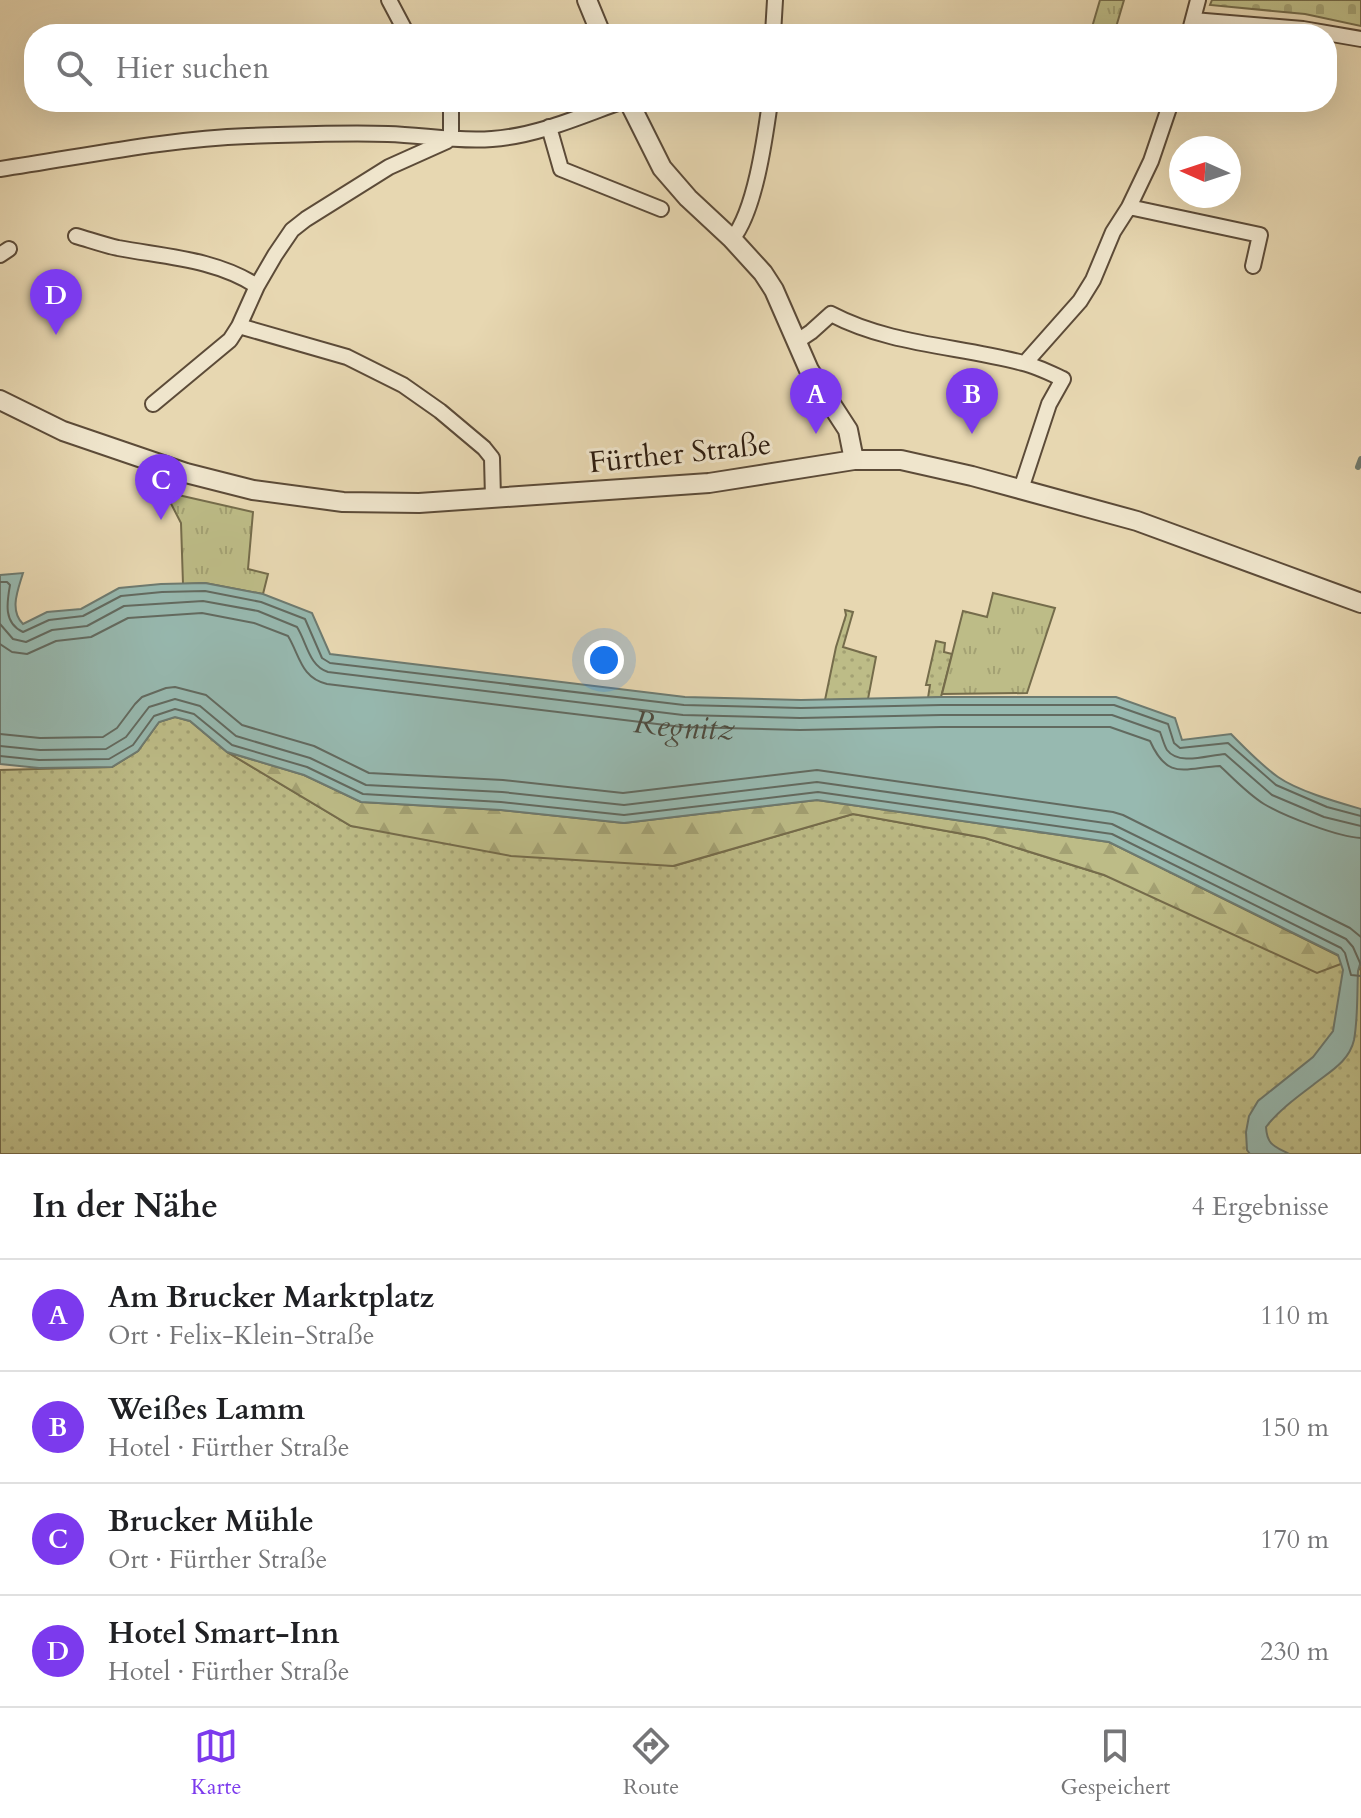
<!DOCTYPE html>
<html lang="de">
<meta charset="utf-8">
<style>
:root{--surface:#fff;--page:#f6f6f6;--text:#202124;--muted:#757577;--line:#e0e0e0;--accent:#7c3aed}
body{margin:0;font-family:Cardo,serif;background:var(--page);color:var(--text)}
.compass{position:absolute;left:1169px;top:136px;width:72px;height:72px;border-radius:50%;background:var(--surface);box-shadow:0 8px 32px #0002;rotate:273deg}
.you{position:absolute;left:604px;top:660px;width:28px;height:28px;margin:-20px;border:6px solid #fff;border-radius:50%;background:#1a73e8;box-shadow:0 0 0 12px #1a73e833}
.badge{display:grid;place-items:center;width:52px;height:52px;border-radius:50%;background:var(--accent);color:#fff;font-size:26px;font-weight:700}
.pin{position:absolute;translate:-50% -66px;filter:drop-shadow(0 2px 4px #0008)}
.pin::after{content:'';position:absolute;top:42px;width:28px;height:24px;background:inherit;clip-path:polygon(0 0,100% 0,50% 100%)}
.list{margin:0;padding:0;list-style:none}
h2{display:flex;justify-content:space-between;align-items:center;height:104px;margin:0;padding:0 32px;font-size:34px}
h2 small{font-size:26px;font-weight:400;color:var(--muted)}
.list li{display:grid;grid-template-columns:52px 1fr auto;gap:24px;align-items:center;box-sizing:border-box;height:112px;padding:0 32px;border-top:2px solid var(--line)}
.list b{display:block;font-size:30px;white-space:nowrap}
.list p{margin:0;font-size:26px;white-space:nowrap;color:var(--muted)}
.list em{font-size:26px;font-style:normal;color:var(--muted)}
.icon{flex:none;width:44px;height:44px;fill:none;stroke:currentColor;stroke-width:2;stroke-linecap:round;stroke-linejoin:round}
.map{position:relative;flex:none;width:1361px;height:1154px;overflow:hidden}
.search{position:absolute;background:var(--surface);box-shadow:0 8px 32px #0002;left:24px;right:24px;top:24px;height:88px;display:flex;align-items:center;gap:20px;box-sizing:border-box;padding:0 28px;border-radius:32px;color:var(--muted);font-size:30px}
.sheet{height:552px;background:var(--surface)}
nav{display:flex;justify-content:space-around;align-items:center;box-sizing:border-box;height:112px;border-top:2px solid var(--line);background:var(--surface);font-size:22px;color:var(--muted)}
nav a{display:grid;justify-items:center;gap:4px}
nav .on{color:var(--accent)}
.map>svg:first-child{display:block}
</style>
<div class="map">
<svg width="1361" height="1154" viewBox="0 0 1361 1154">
<defs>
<pattern id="grass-dots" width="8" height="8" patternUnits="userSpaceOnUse" patternTransform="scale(2)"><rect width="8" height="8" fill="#bdbc87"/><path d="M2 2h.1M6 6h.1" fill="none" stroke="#a3a173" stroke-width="1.8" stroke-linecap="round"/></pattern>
<pattern id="forest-firs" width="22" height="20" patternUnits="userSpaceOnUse" patternTransform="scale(2)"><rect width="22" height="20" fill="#bdbc87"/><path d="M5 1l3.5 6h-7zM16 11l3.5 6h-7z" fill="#a3a173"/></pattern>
<pattern id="cemetery-stones" width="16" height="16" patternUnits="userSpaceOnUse" patternTransform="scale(2)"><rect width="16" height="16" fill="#bdbc87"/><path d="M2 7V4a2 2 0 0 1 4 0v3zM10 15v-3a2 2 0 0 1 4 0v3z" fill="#a3a173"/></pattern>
<pattern id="park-tufts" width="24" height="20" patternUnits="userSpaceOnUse" patternTransform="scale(2)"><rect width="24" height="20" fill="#bdbc87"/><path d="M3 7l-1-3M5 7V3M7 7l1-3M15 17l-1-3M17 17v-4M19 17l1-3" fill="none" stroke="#a3a173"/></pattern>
</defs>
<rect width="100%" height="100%" fill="#e7d7b1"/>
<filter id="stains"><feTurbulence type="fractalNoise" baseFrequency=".0025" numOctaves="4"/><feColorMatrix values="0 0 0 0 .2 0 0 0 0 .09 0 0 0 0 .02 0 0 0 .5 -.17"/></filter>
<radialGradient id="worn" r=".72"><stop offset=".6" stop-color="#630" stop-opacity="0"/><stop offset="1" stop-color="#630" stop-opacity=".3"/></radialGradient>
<!-- grass -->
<path fill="url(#grass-dots)" stroke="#756c4b" stroke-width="2" d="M 845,610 L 853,612 L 843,647 L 876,657 L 868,699 L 825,700 L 836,647 L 846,615 Z
M 936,641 L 945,643 L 944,652 L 952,654 L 941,697 L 928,698 L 930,685 L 926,685 Z
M 175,717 L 190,721 L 227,752 L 351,826 L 674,866 L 853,814 L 985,838 L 1104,875 L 1349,961 L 1361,970 L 1361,1154 L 0,1154 L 0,770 L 112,767 L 138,751 L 159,722 Z"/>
<!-- forest -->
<path fill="url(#forest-firs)" stroke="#756c4b" stroke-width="2" d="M 227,752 L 304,775 L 361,802 L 501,810 L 624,823 L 817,800 L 1109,842 L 1349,961 L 1361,961 L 1361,970 L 1349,961 L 1317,973 L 1104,875 L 985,838 L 853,814 L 673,866 L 511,856 L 351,826 Z"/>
<!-- cemetery -->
<path fill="url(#cemetery-stones)" stroke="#756c4b" stroke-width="2" d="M 1212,0 L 1361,0 L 1361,26 L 1305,14 L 1210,5 Z"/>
<!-- park -->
<path fill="url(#park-tufts)" stroke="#756c4b" stroke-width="2" d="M 1100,0 L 1124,0 L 1114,34 L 1090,34 Z
M 165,492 L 253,512 L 248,569 L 268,574 L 263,594 L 205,583 L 183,584 L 181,523 Z
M 993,593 L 1055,608 L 1027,693 L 942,694 L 963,611 L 987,617 Z"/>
<!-- water -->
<path fill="#97b9b0" stroke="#6d7a70" stroke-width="2" d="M 23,573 C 18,590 9,610 23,624 L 47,612 L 81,609 L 119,588 L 161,584 L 205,583 L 263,594 L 312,613 L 330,654 L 685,697 L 801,700 L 941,697 L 1116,697 L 1175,718 L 1182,740 L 1231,734 C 1246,749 1261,765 1278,777 C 1298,791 1337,802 1361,809 L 1361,961 L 1358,971 C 1357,992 1358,1019 1354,1040 C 1349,1062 1329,1072 1313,1085 C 1297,1097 1278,1111 1266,1127 C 1267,1145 1274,1146 1289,1154 L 1250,1154 L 1247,1150 L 1246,1132 L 1249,1116 L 1258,1101 L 1313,1057 L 1333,1031 L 1343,970 L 1338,955 L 1109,842 L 817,800 L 624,823 L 501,810 L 361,802 L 304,775 L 227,752 L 190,721 L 175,717 L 159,722 L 138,751 L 112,767 L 39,768 L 0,764 L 0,575 Z"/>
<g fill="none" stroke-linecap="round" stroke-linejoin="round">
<!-- shore -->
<g stroke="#626a60" stroke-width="2">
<path d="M 0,582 L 7,582 L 10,585 C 7,602 3,623 23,632 L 49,620 L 83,616 L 121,596 L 162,592 L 205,591 L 261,602 L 305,619 L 322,658 L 330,663 L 684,705 L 801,708 L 941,705 L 1114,705 L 1168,724 L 1174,743 L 1180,748 L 1228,743 L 1276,785 L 1327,807 L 1361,816"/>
<path d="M 0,624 L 13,639 L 26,642 L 52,630 L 87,626 L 124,606 L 203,601 L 258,611 L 297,627 C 307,643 309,666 328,672 L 683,715 L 800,718 L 941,715 L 1112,715 L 1160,732 C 1162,737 1164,745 1167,750 C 1179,766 1208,755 1225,754 L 1272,795 L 1324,817 L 1361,826"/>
<path id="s1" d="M 0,644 L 12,652 L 27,654 L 56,641 L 91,637 L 128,618 L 202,613 L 254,623 L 288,636 C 300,656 301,678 327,684 L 682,727 L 800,730 L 941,727 L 1110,727 L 1150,741 C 1168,781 1184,768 1220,766 C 1234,779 1248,794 1264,804 C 1284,816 1338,837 1361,838"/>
<path d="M 0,734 L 40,738 L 103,737 L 117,728 L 135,704 L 142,697 L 166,688 L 175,687 L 206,695 L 242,725 L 314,746 L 369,773 L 503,780 L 623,793 L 817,770 L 1113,812 L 1123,815 L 1350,928 L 1361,937"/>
<path d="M 0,746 L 40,750 L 106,749 L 126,737 L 149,707 L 175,699 L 200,706 L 236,736 L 310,758 L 366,785 L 502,792 L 624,805 L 817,782 L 1112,824 L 1346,939 L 1353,947 L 1361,965"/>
<path d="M 0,756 L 39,760 L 109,759 L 133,745 L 154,716 L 175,709 L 194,714 L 232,745 L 307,767 L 363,794 L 501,802 L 624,815 L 818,792 L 1112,834 L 1341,948 L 1345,953 L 1351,975 L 1361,976"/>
</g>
<!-- stream -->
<path stroke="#6d7a70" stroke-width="6" d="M 1358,467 L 1361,459"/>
<defs>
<path id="minor" d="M 389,0 L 407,34
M 1193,20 L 1303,29 L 1361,39
M 773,34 L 775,0
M 1189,34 L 1198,0
M 447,102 L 451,109 L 451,139
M 549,127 L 561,169 L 661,209
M 0,169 C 82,157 165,139 248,136 C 294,135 342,132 388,134 C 423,135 457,142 492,139 C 536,136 579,117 620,102
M 1129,207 L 1260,235 L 1253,266
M 76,236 C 90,240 104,245 118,248 C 166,257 215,259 257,286
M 732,239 C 755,212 765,138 770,102
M 0,255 L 9,249
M 239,326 L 347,357 L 403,385 L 440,411 L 484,448 L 492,458 L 493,498
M 796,342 L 811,332 L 831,314 C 890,345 959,346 1023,363 C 1036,366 1050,373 1063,379 L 1049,404 L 1021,489
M 1025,363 L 1080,301 L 1093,280 L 1113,232 L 1129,207 L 1151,161 L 1171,102
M 153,404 L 230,340 L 239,326 L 257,286 L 275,255 L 292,230 L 306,219 L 389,167 L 447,141"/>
<path id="tertiary" d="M 587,0 L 601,34
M 629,102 L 662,168 L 688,198 L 732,239 L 763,273 L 774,290 L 809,370 L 848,430 L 854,460
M 0,400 L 63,431 L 186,473 L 253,490 L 343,502 L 419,503 L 709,483 L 854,460 L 901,460 L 972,476 L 1137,521 L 1361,603"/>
</defs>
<!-- minor casing -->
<use href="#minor" stroke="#5c4b38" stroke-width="18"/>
<!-- tertiary casing -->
<use href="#tertiary" stroke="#5c4b38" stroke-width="22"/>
<!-- minor -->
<use href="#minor" stroke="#efe5cc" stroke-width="14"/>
<!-- tertiary -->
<use href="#tertiary" stroke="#efe5cc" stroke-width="18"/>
</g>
<g text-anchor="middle" stroke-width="6" stroke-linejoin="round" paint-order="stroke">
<!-- street labels -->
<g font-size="30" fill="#2d1c0f" stroke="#efe5cc">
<text transform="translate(680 453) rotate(-6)" y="10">Fürther Straße</text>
</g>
<!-- water labels -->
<g font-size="32" font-style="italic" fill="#4d4b3f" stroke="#efe5cc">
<text dy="11" stroke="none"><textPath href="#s1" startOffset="726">Regnitz</textPath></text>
</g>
</g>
<rect width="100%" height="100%" filter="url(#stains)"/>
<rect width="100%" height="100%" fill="url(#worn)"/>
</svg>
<svg class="compass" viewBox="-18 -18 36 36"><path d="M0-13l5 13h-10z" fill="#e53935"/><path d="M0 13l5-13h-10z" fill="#757577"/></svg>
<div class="you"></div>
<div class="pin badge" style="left:816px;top:434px">A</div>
<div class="pin badge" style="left:972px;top:434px">B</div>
<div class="pin badge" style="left:161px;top:520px">C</div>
<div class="pin badge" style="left:56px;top:335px">D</div>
<div class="search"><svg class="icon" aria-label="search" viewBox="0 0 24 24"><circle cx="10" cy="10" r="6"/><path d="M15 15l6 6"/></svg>Hier suchen</div>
</div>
<section class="sheet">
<h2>In der Nähe<small>4 Ergebnisse</small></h2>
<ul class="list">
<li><span class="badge">A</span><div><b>Am Brucker Marktplatz</b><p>Ort · Felix-Klein-Straße</p></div><em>110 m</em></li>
<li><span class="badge">B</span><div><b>Weißes Lamm</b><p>Hotel · Fürther Straße</p></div><em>150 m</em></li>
<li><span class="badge">C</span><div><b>Brucker Mühle</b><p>Ort · Fürther Straße</p></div><em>170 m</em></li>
<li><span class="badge">D</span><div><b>Hotel Smart-Inn</b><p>Hotel · Fürther Straße</p></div><em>230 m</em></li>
</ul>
</section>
<nav>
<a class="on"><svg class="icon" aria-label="map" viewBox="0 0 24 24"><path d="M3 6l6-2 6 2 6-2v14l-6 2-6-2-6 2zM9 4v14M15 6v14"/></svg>Karte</a>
<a><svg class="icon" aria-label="directions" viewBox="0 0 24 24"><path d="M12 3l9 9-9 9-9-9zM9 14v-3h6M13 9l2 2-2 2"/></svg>Route</a>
<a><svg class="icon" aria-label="saved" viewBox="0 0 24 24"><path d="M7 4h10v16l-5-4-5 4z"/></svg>Gespeichert</a>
</nav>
